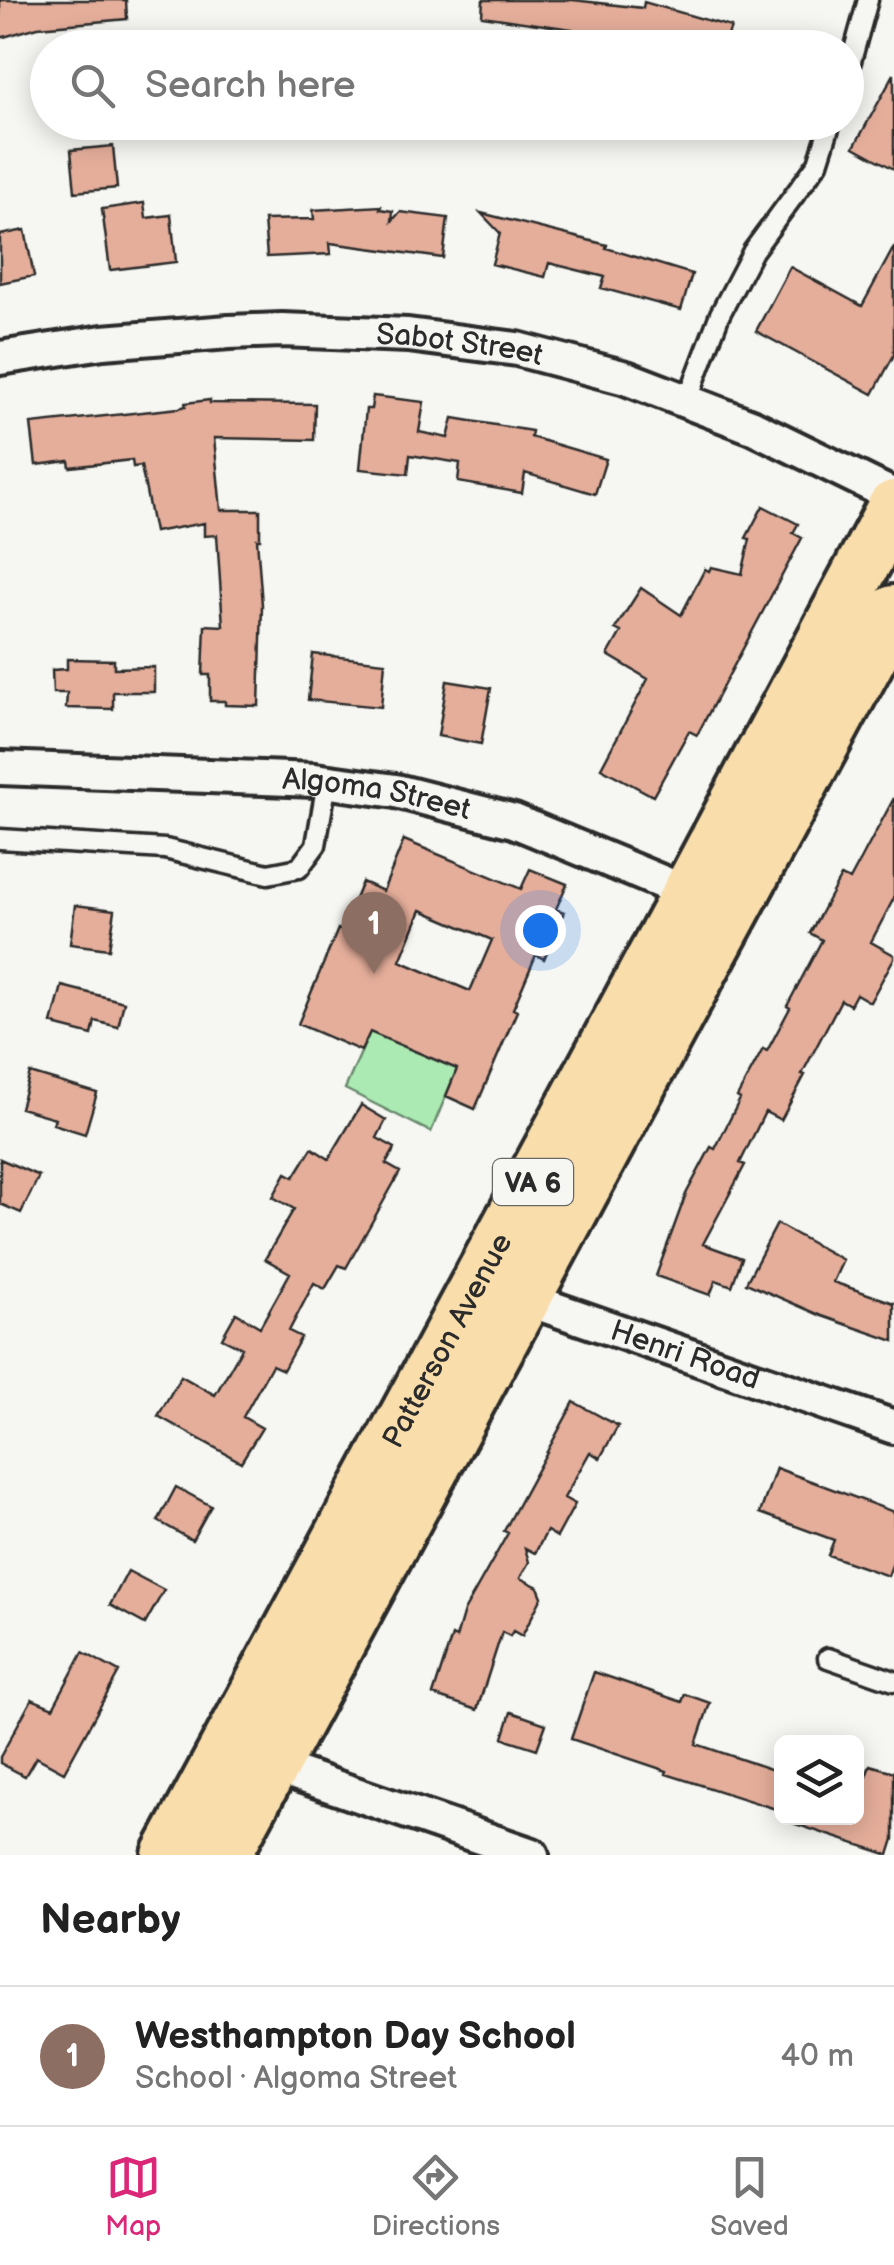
<!DOCTYPE html>
<meta charset="utf-8">
<style>
:root{--surface:#fff;--page:#f6f6f6;--text:#222;--muted:#767676;--line:#e0e0e0;--accent:#db2777}
body{margin:0;font-family:"Balsamiq Sans",sans-serif;background:var(--page);color:var(--text)}
.controls{position:absolute;right:30px;bottom:30px;display:grid;overflow:hidden;border-radius:15px;box-shadow:0 5px 25px #0003}
.controls button{width:90px;height:90px;display:grid;place-items:center;padding:0;border:0;border-bottom:2px solid var(--line);background:var(--surface);color:var(--text);font:50px sans-serif}
.you{position:absolute;left:540px;top:930px;width:35px;height:35px;margin:-25px;border:8px solid #fff;border-radius:50%;background:#1a73e8;box-shadow:0 0 0 15px #1a73e833}
.badge{display:grid;place-items:center;width:65px;height:65px;border-radius:50%;background:var(--accent);color:#fff;font-size:32px;font-weight:700}
.pin{position:absolute;translate:-50% -82px;filter:drop-shadow(0 2px 5px #0008)}
.pin::after{content:'';position:absolute;top:52px;width:35px;height:30px;background:inherit;clip-path:polygon(0 0,100% 0,50% 100%)}
.list{margin:0;padding:0;list-style:none}
h2{display:flex;justify-content:space-between;align-items:center;height:130px;margin:0;padding:0 40px;font-size:42px}
h2 small{font-size:32px;font-weight:400;color:var(--muted)}
.list li{display:grid;grid-template-columns:65px 1fr auto;gap:30px;align-items:center;box-sizing:border-box;height:140px;padding:0 40px;border-top:2px solid var(--line)}
.list b{display:block;font-size:38px;white-space:nowrap}
.list p{margin:0;font-size:32px;white-space:nowrap;color:var(--muted)}
.list em{font-size:32px;font-style:normal;color:var(--muted)}
.icon{flex:none;width:55px;height:55px;fill:none;stroke:currentColor;stroke-width:2;stroke-linecap:round;stroke-linejoin:round}
.map{position:relative;flex:none;width:894px;height:1855px;overflow:hidden}
.search{position:absolute;background:var(--surface);box-shadow:0 5px 25px #0003;left:30px;right:30px;top:30px;height:110px;display:flex;align-items:center;gap:25px;box-sizing:border-box;padding:0 35px;border-radius:55px;color:var(--muted);font-size:38px}
.sheet{height:270px;background:var(--surface)}
nav{display:flex;justify-content:space-around;align-items:center;box-sizing:border-box;height:140px;border-top:2px solid var(--line);background:var(--surface);font-size:28px;color:var(--muted)}
nav a{display:grid;justify-items:center;gap:5px}
nav .on{color:var(--accent)}
.map>svg:first-child{display:block}
</style>
<div class="map">
<svg width="894" height="1855" viewBox="0 0 894 1855">
<rect width="100%" height="100%" fill="#f6f6f2"/>
<filter id="ink" filterUnits="userSpaceOnUse"><feTurbulence type="fractalNoise" baseFrequency=".01" numOctaves="2"/><feDisplacementMap in="SourceGraphic" scale="20" xChannelSelector="R" yChannelSelector="G"/><feConvolveMatrix kernelMatrix="1 2 1 2 8 2 1 2 1" color-interpolation-filters="sRGB"/></filter>
<g filter="url(#ink)">
<!-- green -->
<path fill="#abeab2" stroke="#6b8a6e" stroke-width="2.5" d="M 370,1032 L 457,1069 L 431,1132 L 345,1089 Z"/>
<!-- building -->
<path fill="#e5ae9b" stroke="#2b2b2b" stroke-width="2.5" fill-rule="evenodd" d="M 0,0 L 126,0 L 127,19 L 38,27 L 0,38 Z
M 483,0 L 573,0 L 643,8 L 644,2 L 731,27 L 724,48 L 632,48 L 633,42 L 571,34 L 572,29 L 482,16 Z
M 894,74 L 894,169 L 854,147 Z
M 113,146 L 117,188 L 75,192 L 71,150 Z
M 144,203 L 146,218 L 171,215 L 176,262 L 110,270 L 102,209 Z
M 381,206 L 380,209 L 393,211 L 392,221 L 400,212 L 448,218 L 443,258 L 330,243 L 331,254 L 267,257 L 264,220 L 314,219 L 313,210 Z
M 481,213 L 607,245 L 606,248 L 692,274 L 681,310 L 601,288 L 605,277 L 549,263 L 545,277 L 492,264 L 500,233 Z
M 25,230 L 34,276 L 0,283 L 0,235 Z
M 894,247 L 894,355 L 873,394 L 756,331 L 790,267 L 862,306 Z
M 373,396 L 424,402 L 419,432 L 448,438 L 453,418 L 532,431 L 531,437 L 606,459 L 595,494 L 525,473 L 522,493 L 458,482 L 460,463 L 410,455 L 408,474 L 360,469 L 366,409 L 371,409 Z
M 210,400 L 210,403 L 315,404 L 314,440 L 214,438 L 221,510 L 260,510 L 260,539 L 257,539 L 262,605 L 259,706 L 225,705 L 225,701 L 210,701 L 210,675 L 203,675 L 205,625 L 223,626 L 217,535 L 204,536 L 204,523 L 154,532 L 141,466 L 133,467 L 132,460 L 70,467 L 69,461 L 36,465 L 31,424 L 179,408 L 186,406 L 185,403 Z
M 763,506 L 798,524 L 793,533 L 802,538 L 697,735 L 689,731 L 653,796 L 601,768 L 648,679 L 608,655 L 621,632 L 615,629 L 641,588 L 681,615 L 705,569 L 709,571 L 711,567 L 742,574 L 750,539 L 746,538 Z
M 313,654 L 385,662 L 381,707 L 308,700 Z
M 67,659 L 114,660 L 114,668 L 154,667 L 154,692 L 113,692 L 113,709 L 66,708 L 67,693 L 53,693 L 52,670 L 67,669 Z
M 447,681 L 491,688 L 481,744 L 438,736 Z
M 894,798 L 894,898 L 871,942 L 894,955 L 894,958 L 870,1002 L 856,994 L 850,1005 L 841,1000 L 802,1074 L 805,1075 L 781,1120 L 765,1112 L 740,1163 L 745,1165 L 703,1244 L 742,1258 L 732,1286 L 716,1280 L 710,1295 L 656,1276 L 686,1194 L 711,1147 L 715,1149 L 740,1099 L 737,1097 L 763,1049 L 767,1051 L 790,1008 L 787,1006 L 822,940 L 810,933 L 841,876 L 850,880 Z
M 404,840 L 521,889 L 530,869 L 567,884 L 556,909 L 564,912 L 544,959 L 536,955 L 513,1009 L 517,1011 L 475,1109 L 446,1096 L 457,1069 L 370,1032 L 361,1051 L 298,1024 L 338,929 L 342,931 L 362,882 L 383,891 ZM 421,910 L 492,940 L 470,991 L 400,961 Z
M 75,905 L 115,910 L 109,949 L 70,944 Z
M 62,986 L 124,1002 L 118,1027 L 95,1021 L 92,1035 L 57,1026 L 57,1025 L 52,1023 Z
M 30,1073 L 97,1093 L 85,1134 L 53,1124 L 55,1118 L 20,1108 Z
M 361,1105 L 386,1120 L 377,1138 L 395,1148 L 386,1164 L 400,1172 L 346,1268 L 339,1265 L 325,1289 L 314,1283 L 289,1331 L 301,1337 L 283,1370 L 272,1365 L 243,1417 L 262,1428 L 241,1462 L 158,1416 L 181,1376 L 215,1395 L 242,1348 L 222,1338 L 236,1313 L 260,1327 L 290,1273 L 265,1259 L 294,1209 L 273,1197 L 286,1173 L 294,1177 L 312,1148 L 329,1159 Z
M 0,1159 L 39,1176 L 21,1213 L 0,1204 Z
M 777,1224 L 843,1260 L 833,1282 L 894,1303 L 894,1341 L 822,1316 L 746,1283 Z
M 574,1402 L 618,1426 L 600,1458 L 590,1452 L 564,1498 L 575,1504 L 557,1537 L 547,1531 L 535,1553 L 525,1548 L 529,1562 L 520,1578 L 538,1587 L 542,1597 L 522,1636 L 513,1631 L 510,1636 L 502,1632 L 477,1710 L 433,1695 L 452,1636 L 456,1638 L 464,1611 L 508,1533 L 504,1531 Z
M 776,1468 L 894,1512 L 894,1560 L 888,1576 L 828,1555 L 834,1540 L 760,1513 Z
M 176,1487 L 211,1506 L 192,1540 L 158,1521 Z
M 128,1571 L 164,1590 L 145,1624 L 110,1605 Z
M 83,1652 L 119,1672 L 64,1772 L 36,1757 L 25,1776 L 0,1763 L 0,1757 L 32,1699 L 53,1708 Z
M 594,1672 L 682,1702 L 685,1694 L 710,1703 L 696,1744 L 782,1773 L 782,1811 L 666,1774 L 667,1771 L 571,1739 Z
M 511,1712 L 546,1724 L 537,1749 L 503,1738 Z
M 870,1765 L 894,1772 L 894,1839 L 889,1855 L 789,1822 L 790,1818 L 856,1818 L 856,1777 L 865,1780 Z"/>
<g fill="none" stroke-linecap="round" stroke-linejoin="round">
<defs>
<path id="lane" d="M 846,79 L 868,0
M 687,401 L 720,314 L 753,251 L 818,163 L 831,122
M 0,839 L 165,849 L 268,874 L 299,868 L 316,845 L 327,782
M 828,1658 L 894,1681"/>
<g id="street">
<path id="s1" d="M 0,358 L 103,342 L 229,332 L 282,330 L 408,335 L 517,349 L 626,378 L 753,427 L 894,496"/>
<path id="s2" d="M 0,768 L 315,780 L 396,791 L 514,821 L 705,900"/>
<path id="s3" d="M 506,1292 L 894,1427"/>
<path d="M 257,1760 L 532,1855"/>
</g>
<g id="primary">
<path id="s4" d="M 169,1855 L 689,892 L 894,507"/>
<path d="M 224,1855 L 894,612"/>
</g>
</defs>
<!-- lane casing -->
<use href="#lane" stroke="#2b2b2b" stroke-width="25"/>
<!-- street casing -->
<use href="#street" stroke="#2b2b2b" stroke-width="40"/>
<!-- primary casing -->
<use href="#primary" stroke="#2b2b2b" stroke-width="60"/>
<!-- lane -->
<use href="#lane" stroke="#f6f6f2" stroke-width="18"/>
<!-- street -->
<use href="#street" stroke="#f6f6f2" stroke-width="32"/>
<!-- primary -->
<use href="#primary" stroke="#f9deab" stroke-width="52"/>
</g>
</g>
<g text-anchor="middle" stroke-width="8" stroke-linejoin="round" paint-order="stroke">
<!-- shield labels -->
<rect fill="#f6f6f2" stroke="#686867" stroke-width="2.5" x="493" y="1159" width="80" height="46" rx="8"/>
<g font-size="28" font-weight="bold" fill="#2b2b2b">
<text x="533" y="1192">VA 6</text>
</g>
<!-- street labels -->
<g font-size="30" fill="#2b2b2b" stroke="#f6f6f2">
<text dy="10" stroke="none"><textPath href="#s1" startOffset="462">Sabot Street</textPath></text>
<text dy="10" stroke="none"><textPath href="#s2" startOffset="378">Algoma Street</textPath></text>
<text dy="10" stroke="none"><textPath href="#s4" startOffset="585">Patterson Avenue</textPath></text>
<text dy="10" stroke="none"><textPath href="#s3" startOffset="190">Henri Road</textPath></text>
</g>
</g>
</svg>
<div class="controls">
<button><svg class="icon" aria-label="layers" viewBox="0 0 24 24"><path d="M12 4l9 5-9 5-9-5zM3 14l9 5 9-5"/></svg></button>
</div>
<div class="you"></div>
<div class="pin badge" style="left:374px;top:974px;background:#8d6e63">1</div>
<div class="search"><svg class="icon" aria-label="search" viewBox="0 0 24 24"><circle cx="10" cy="10" r="6"/><path d="M15 15l6 6"/></svg>Search here</div>
</div>
<section class="sheet">
<h2>Nearby<small></small></h2>
<ul class="list">
<li><span class="badge" style="background:#8d6e63">1</span><div><b>Westhampton Day School</b><p>School · Algoma Street</p></div><em>40 m</em></li>
</ul>
</section>
<nav>
<a class="on"><svg class="icon" aria-label="map" viewBox="0 0 24 24"><path d="M3 6l6-2 6 2 6-2v14l-6 2-6-2-6 2zM9 4v14M15 6v14"/></svg>Map</a>
<a><svg class="icon" aria-label="directions" viewBox="0 0 24 24"><path d="M12 3l9 9-9 9-9-9zM9 14v-3h6M13 9l2 2-2 2"/></svg>Directions</a>
<a><svg class="icon" aria-label="saved" viewBox="0 0 24 24"><path d="M7 4h10v16l-5-4-5 4z"/></svg>Saved</a>
</nav>
